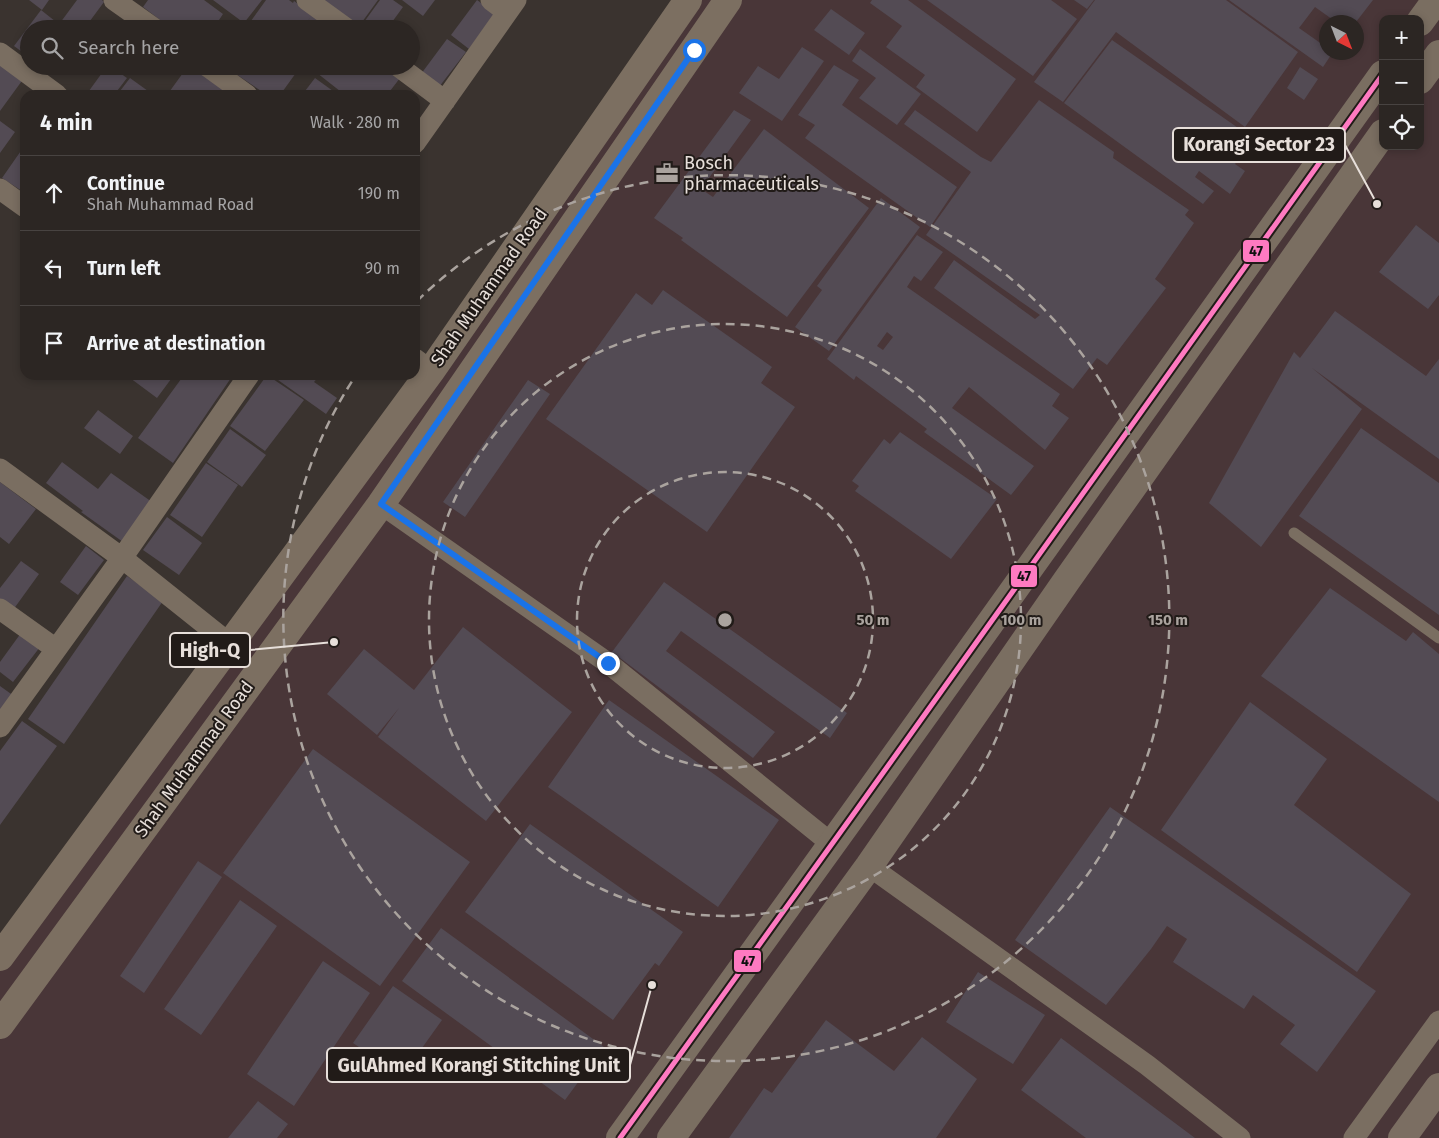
<!DOCTYPE html>
<meta charset="utf-8">
<style>
:root{--surface:#2c2623;--page:#383230;--text:#f1f3f6;--muted:#a6a5a6;--line:#484341}
body{margin:0;font-family:"Fira Sans",sans-serif;background:var(--page);color:var(--text)}
.controls{position:absolute;right:15px;top:15px;display:grid;overflow:hidden;border-radius:10px;box-shadow:0 2px 8px #0003}
.controls button{width:45px;height:45px;display:grid;place-items:center;padding:0;border:0;border-bottom:1px solid var(--line);background:var(--surface);color:var(--text);font:25px sans-serif}
.compass{position:absolute;left:1319px;top:15px;width:45px;height:45px;border-radius:50%;background:var(--surface);box-shadow:0 2px 8px #0003;rotate:138deg}
.stop{position:absolute;width:15px;height:15px;margin:-11px;border:4px solid #1a73e8;border-radius:50%;background:#fff}
.stop.end{background:#1a73e8;border-color:#fff;box-shadow:0 1px 5px #0008}
.list{margin:0;padding:0;list-style:none}
h2{display:flex;justify-content:space-between;align-items:center;height:65px;margin:0;padding:0 20px;font-size:21px}
h2 small{font-size:16px;font-weight:400;color:var(--muted)}
.list li{display:grid;grid-template-columns:32px 1fr auto;gap:15px;align-items:center;box-sizing:border-box;height:75px;padding:0 20px;border-top:1px solid var(--line)}
.list b{display:block;font-size:19px;white-space:nowrap}
.list p{margin:0;font-size:16px;white-space:nowrap;color:var(--muted)}
.list em{font-size:16px;font-style:normal;color:var(--muted)}
.icon{flex:none;width:28px;height:28px;fill:none;stroke:currentColor;stroke-width:2;stroke-linecap:round;stroke-linejoin:round}
.map{position:relative;flex:none;width:1439px;height:1138px;overflow:hidden}
.search{position:absolute;background:var(--surface);box-shadow:0 2px 8px #0003;left:20px;top:20px;width:400px;height:55px;display:flex;align-items:center;gap:12px;box-sizing:border-box;padding:0 18px;border-radius:28px;color:var(--muted);font-size:19px}
.panel{position:absolute;background:var(--surface);box-shadow:0 2px 8px #0003;left:20px;top:90px;width:400px;height:290px;border-radius:15px}
.map>svg:first-child{display:block}
</style>
<div class="map">
<svg width="1439" height="1138" viewBox="0 0 1439 1138">
<rect width="100%" height="100%" fill="#3a332f"/>
<!-- industrial -->
<path fill="#493638" fill-rule="evenodd" d="M 697,0 L 1439,0 L 1439,1138 L 0,1138 L 0,966 ZM 1383,19 L 1420,19 L 1420,146 L 1383,146 ZM 1326,22 L 1356,22 L 1356,52 L 1326,52 Z"/>
<!-- building -->
<path fill="#534b54" fill-rule="evenodd" d="M 29,0 L 49,0 L 42,10 Z
M 77,0 L 102,0 L 104,2 L 84,29 L 67,29 L 60,23 Z
M 148,0 L 204,0 L 223,14 L 213,29 L 172,29 L 143,7 Z
M 213,0 L 262,0 L 244,23 Z
M 266,0 L 289,0 L 293,3 L 294,1 L 334,29 L 303,29 L 310,18 L 302,29 L 254,29 L 248,25 Z
M 322,0 L 378,0 L 357,29 Z
M 380,0 L 393,0 L 403,7 L 387,29 L 359,29 Z
M 402,0 L 435,0 L 423,16 Z
M 477,0 L 495,13 L 469,49 L 451,35 Z
M 872,0 L 908,0 L 1016,79 L 977,132 L 916,87 L 925,75 L 886,47 L 902,26 L 870,3 Z
M 927,0 L 1051,0 L 1077,19 L 1033,76 Z
M 1074,0 L 1094,0 L 1087,9 Z
M 1095,0 L 1226,0 L 1298,52 L 1245,127 L 1116,32 L 1063,102 L 1034,82 Z
M 1229,0 L 1373,0 L 1356,22 L 1336,22 L 1315,7 L 1299,28 L 1326,47 L 1326,52 L 1333,52 L 1323,67 Z
M 831,9 L 865,33 L 849,55 L 814,30 Z
M 41,10 L 65,29 L 29,29 L 29,57 L 14,46 Z
M 447,39 L 466,52 L 439,87 L 421,74 Z
M 1112,40 L 1254,139 L 1235,164 L 1245,171 L 1230,194 L 1199,171 L 1195,177 L 1214,191 L 1203,204 L 1064,103 Z
M 802,47 L 824,61 L 782,121 L 739,93 L 758,66 L 779,79 Z
M 860,49 L 921,94 L 897,125 L 859,98 L 876,78 L 852,61 Z
M 0,62 L 24,78 L 0,111 Z
M 834,65 L 859,80 L 842,105 L 957,187 L 930,227 L 805,138 L 815,125 L 798,115 Z
M 107,66 L 110,66 L 127,78 L 114,95 L 86,95 Z
M 121,66 L 137,66 L 131,74 Z
M 188,66 L 197,66 L 228,90 L 224,95 L 167,95 Z
M 224,66 L 301,66 L 280,95 L 267,95 Z
M 322,66 L 385,66 L 400,78 L 387,95 L 345,95 L 317,73 Z
M 1300,67 L 1318,79 L 1304,100 L 1287,88 Z
M 130,78 L 148,91 L 145,95 L 117,95 Z
M 315,78 L 333,91 L 330,95 L 302,95 Z
M 1039,100 L 1114,152 L 1113,158 L 1189,210 L 1185,215 L 1194,223 L 1155,279 L 1166,288 L 1107,365 L 1097,358 L 1073,389 L 934,288 L 954,260 L 1035,319 L 1040,315 L 926,235 L 971,172 L 904,124 L 915,110 L 981,157 L 991,162 Z
M 734,110 L 751,120 L 701,189 L 713,197 L 764,129 L 869,208 L 787,317 L 681,240 L 683,238 L 654,218 Z
M 0,121 L 15,132 L 0,153 Z
M 25,145 L 25,193 L 2,178 Z
M 881,198 L 920,227 L 829,351 L 795,327 L 822,290 L 817,286 Z
M 1416,225 L 1439,243 L 1439,295 L 1428,309 L 1379,272 Z
M 917,235 L 943,252 L 921,281 L 914,276 L 907,287 L 1060,394 L 1052,406 L 1069,418 L 1045,450 L 969,387 L 952,408 L 1034,466 L 1011,495 L 924,432 L 927,429 L 856,376 L 854,380 L 827,359 ZM 887,332 L 893,337 L 883,350 L 877,346 Z
M 663,290 L 772,367 L 761,383 L 795,407 L 707,532 L 546,419 L 636,293 L 652,305 Z
M 1335,311 L 1426,376 L 1439,359 L 1439,459 L 1312,368 L 1362,409 L 1261,547 L 1209,503 L 1294,352 L 1300,358 Z
M 126,375 L 174,375 L 157,398 Z
M 184,375 L 233,375 L 173,463 L 138,438 Z
M 267,375 L 304,400 L 265,451 L 230,426 Z
M 271,375 L 320,375 L 314,382 L 337,398 L 326,414 Z
M 528,380 L 550,394 L 465,517 L 443,502 Z
M 98,410 L 133,436 L 120,454 L 84,428 Z
M 1361,428 L 1439,483 L 1439,615 L 1299,516 Z
M 230,429 L 266,455 L 242,487 L 207,462 Z
M 900,432 L 997,499 L 951,559 L 855,491 L 859,486 L 852,481 L 884,439 L 890,444 Z
M 62,462 L 98,489 L 111,473 L 152,502 L 123,542 L 81,512 L 83,511 L 46,483 Z
M 206,463 L 238,485 L 202,537 L 170,515 Z
M 0,482 L 36,509 L 9,544 L 0,537 Z
M 167,517 L 202,543 L 179,575 L 143,550 Z
M 86,546 L 104,560 L 78,595 L 60,582 Z
M 21,561 L 39,574 L 13,610 L 0,600 L 0,588 Z
M 127,576 L 163,601 L 64,744 L 28,719 Z
M 664,582 L 847,713 L 830,738 L 681,631 L 666,651 L 775,732 L 753,758 L 612,652 Z
M 1330,588 L 1406,641 L 1413,632 L 1439,654 L 1439,802 L 1261,676 Z
M 463,627 L 572,712 L 486,821 L 378,737 L 399,708 L 377,735 L 327,694 L 364,649 L 414,690 Z
M 21,633 L 40,647 L 13,682 L 0,672 L 0,662 Z
M 0,686 L 14,696 L 0,714 Z
M 609,700 L 779,820 L 718,907 L 548,787 Z
M 1250,702 L 1327,759 L 1294,805 L 1411,894 L 1357,972 L 1161,830 Z
M 22,721 L 57,746 L 0,825 L 0,751 Z
M 313,749 L 470,862 L 380,986 L 223,873 Z
M 1110,807 L 1376,991 L 1317,1072 L 1280,1044 L 1295,1025 L 1253,995 L 1244,1009 L 1173,962 L 1187,939 L 1167,926 L 1151,949 L 1106,1005 L 1015,940 Z
M 530,824 L 683,932 L 659,966 L 655,963 L 613,1020 L 465,912 Z
M 198,861 L 222,877 L 144,993 L 120,976 Z
M 240,900 L 277,926 L 201,1035 L 164,1009 Z
M 441,928 L 604,1047 L 565,1100 L 402,981 Z
M 323,961 L 370,993 L 294,1106 L 247,1074 Z
M 978,972 L 1045,1015 L 1013,1064 L 946,1022 Z
M 393,986 L 442,1020 L 402,1076 L 353,1043 Z
M 826,1020 L 894,1071 L 922,1037 L 977,1079 L 936,1138 L 729,1138 L 764,1088 L 772,1093 Z
M 1061,1038 L 1195,1138 L 1086,1138 L 1021,1090 Z
M 258,1101 L 288,1124 L 277,1138 L 228,1138 Z"/>
<g fill="none" stroke-linecap="round" stroke-linejoin="round">
<!-- service -->
<path stroke="#7a6e61" stroke-width="11" d="M 1294,533 L 1439,638"/>
<!-- minor -->
<path stroke="#7a6e61" stroke-width="21" d="M 114,0 L 155,29
M 307,0 L 347,29
M 491,0 L 507,12
M 0,53 L 57,95
M 207,66 L 247,95
M 398,66 L 445,101
M 415,143 L 516,0
M 0,189 L 25,207
M 415,359 L 431,371
M 0,469 L 122,558 L 231,645
M 381,504 L 608,663 L 832,844
M 0,609 L 56,649
M 0,727 L 122,558 L 249,375
M 869,866 L 1147,1065 L 1240,1138
M 1354,1138 L 1439,1021"/>
<!-- tertiary -->
<path stroke="#7a6e61" stroke-width="28" d="M 1420,22 L 1436,0
M 1420,80 L 1439,54
M 620,1138 L 855,812 L 1383,74
M 671,1138 L 869,866 L 1067,580 L 1383,133"/>
<!-- secondary -->
<path stroke="#7c6f61" stroke-width="28" d="M 0,957 L 431,371 L 688,0
M 0,1025 L 381,504 L 728,0"/>
<!-- primary -->
<path stroke="#7b6e62" stroke-width="28" d="M 1402,1138 L 1439,1087"/>
<defs>
<path id="bus-1" d="M 620,1138 L 855,812 L 1383,74"/>
</defs>
<!-- bus-1 casing -->
<use href="#bus-1" stroke="#211b18" stroke-width="9"/>
<!-- bus-1 -->
<use href="#bus-1" stroke="#fe7ac1" stroke-width="5"/>
</g>
<g fill="none" stroke-linecap="round" stroke-linejoin="round">
<!-- route -->
<path stroke="#1a73e8" stroke-width="6" d="M 608,663 L 381,504 L 694,50"/>
</g>
<!-- distance rings -->
<g fill="none" stroke="#aaa39e" stroke-width="2.5" stroke-dasharray="9 6">
<circle cx="725" cy="620" r="148"/>
<circle cx="725" cy="620" r="296"/>
<path d="M417 301A443 443 0 1 1 356 375"/>
</g>
<!-- icons -->
<defs>
<symbol id="office-bare" viewBox="-9 -9 18 18"><path d="M-6-3h4V-5.5h4V-3h4V5H-6ZM-1-4.5V-3h2v-1.5ZM-6 0V1H6V0Z" fill="#aaa39e" stroke="#211b18" stroke-width="2.5" paint-order="stroke"/></symbol>
</defs>
<g fill-rule="evenodd">
<use href="#office-bare" x="651" y="157" width="32" height="32"/>
</g>
<g text-anchor="middle" stroke-width="4" stroke-linejoin="round" paint-order="stroke">
<!-- poi labels -->
<g font-size="18" fill="#e7dfda" stroke="#211b18" text-anchor="start">
<text x="684" y="169">Bosch<tspan x="684" dy="21">pharmaceuticals</tspan></text>
</g>
<!-- street labels -->
<g font-size="18" fill="#e7dfda" stroke="#211b18">
<text transform="translate(489 287) rotate(-55)" y="6">Shah Muhammad Road</text>
<text transform="translate(194 759) rotate(-54)" y="6">Shah Muhammad Road</text>
</g>
</g>
<circle cx="725" cy="620" r="8" fill="#aaa39e" stroke="#211b18" stroke-width="2.5"/>
<g font-size="15" text-anchor="middle" font-weight="bold" fill="#aaa39e" stroke="#211b18" stroke-width="4" stroke-linejoin="round" paint-order="stroke">
<text x="873" y="625">50 m</text>
<text x="1021" y="625">100 m</text>
<text x="1168" y="625">150 m</text>
</g>
<!-- callouts -->
<path fill="none" stroke="#e7dfda" stroke-width="2" d="M1377 204L1345 145M334 642L250 650M652 985L630 1065"/>
<g fill="#e7dfda" stroke="#211b18" stroke-width="2">
<circle cx="1377" cy="204" r="5"/>
<circle cx="334" cy="642" r="5"/>
<circle cx="652" cy="985" r="5"/>
</g>
<g fill="#211b18" stroke="#e7dfda" stroke-width="2">
<rect x="1173" y="128" width="172" height="34" rx="5"/>
<rect x="170" y="633" width="80" height="34" rx="5"/>
<rect x="327" y="1048" width="303" height="34" rx="5"/>
</g>
<g font-size="19" text-anchor="middle" font-weight="bold" fill="#e7dfda">
<text x="1259" y="151">Korangi Sector 23</text>
<text x="210" y="657">High-Q</text>
<text x="479" y="1072">GulAhmed Korangi Stitching Unit</text>
</g>
<g stroke="#211b18" stroke-width="2">
<rect x="1242" y="239" width="28" height="24" rx="5" fill="#fe7ac1"/>
<rect x="1010" y="564" width="28" height="24" rx="5" fill="#fe7ac1"/>
<rect x="733" y="949" width="29" height="24" rx="5" fill="#fe7ac1"/>
</g>
<g font-size="14" text-anchor="middle" font-weight="bold" fill="#111">
<text x="1256" y="256">47</text>
<text x="1024" y="581">47</text>
<text x="748" y="966">47</text>
</g>
</svg>
<div class="controls">
<button>+</button>
<button>−</button>
<button><svg class="icon" aria-label="locate" viewBox="0 0 24 24"><circle cx="12" cy="12" r="6"/><path d="M12 2v4M12 18v4M2 12h4M18 12h4"/></svg></button>
</div>
<svg class="compass" viewBox="-18 -18 36 36"><path d="M0-13l5 13h-10z" fill="#e53935"/><path d="M0 13l5-13h-10z" fill="#a6a5a6"/></svg>
<div class="stop" style="left:694px;top:50px"></div>
<div class="stop end" style="left:608px;top:663px"></div>
<div class="search"><svg class="icon" aria-label="search" viewBox="0 0 24 24"><circle cx="10" cy="10" r="6"/><path d="M15 15l6 6"/></svg>Search here</div>
<section class="panel">
<h2>4 min<small>Walk · 280 m</small></h2>
<ul class="list">
<li><svg class="icon" aria-label="ahead" viewBox="0 0 24 24"><path d="M12 20V5M6 11l6-6 6 6"/></svg><div><b>Continue</b><p>Shah Muhammad Road</p></div><em>190 m</em></li>
<li><svg class="icon" aria-label="left" viewBox="0 0 24 24"><path d="M17 20v-9H6M10 6l-5 5 5 5"/></svg><div><b>Turn left</b></div><em>90 m</em></li>
<li><svg class="icon" aria-label="arrive" viewBox="0 0 24 24"><path d="M6 21V4h12l-3 4 3 4H6"/></svg><div><b>Arrive at destination</b></div></li>
</ul>
</section>
</div>
